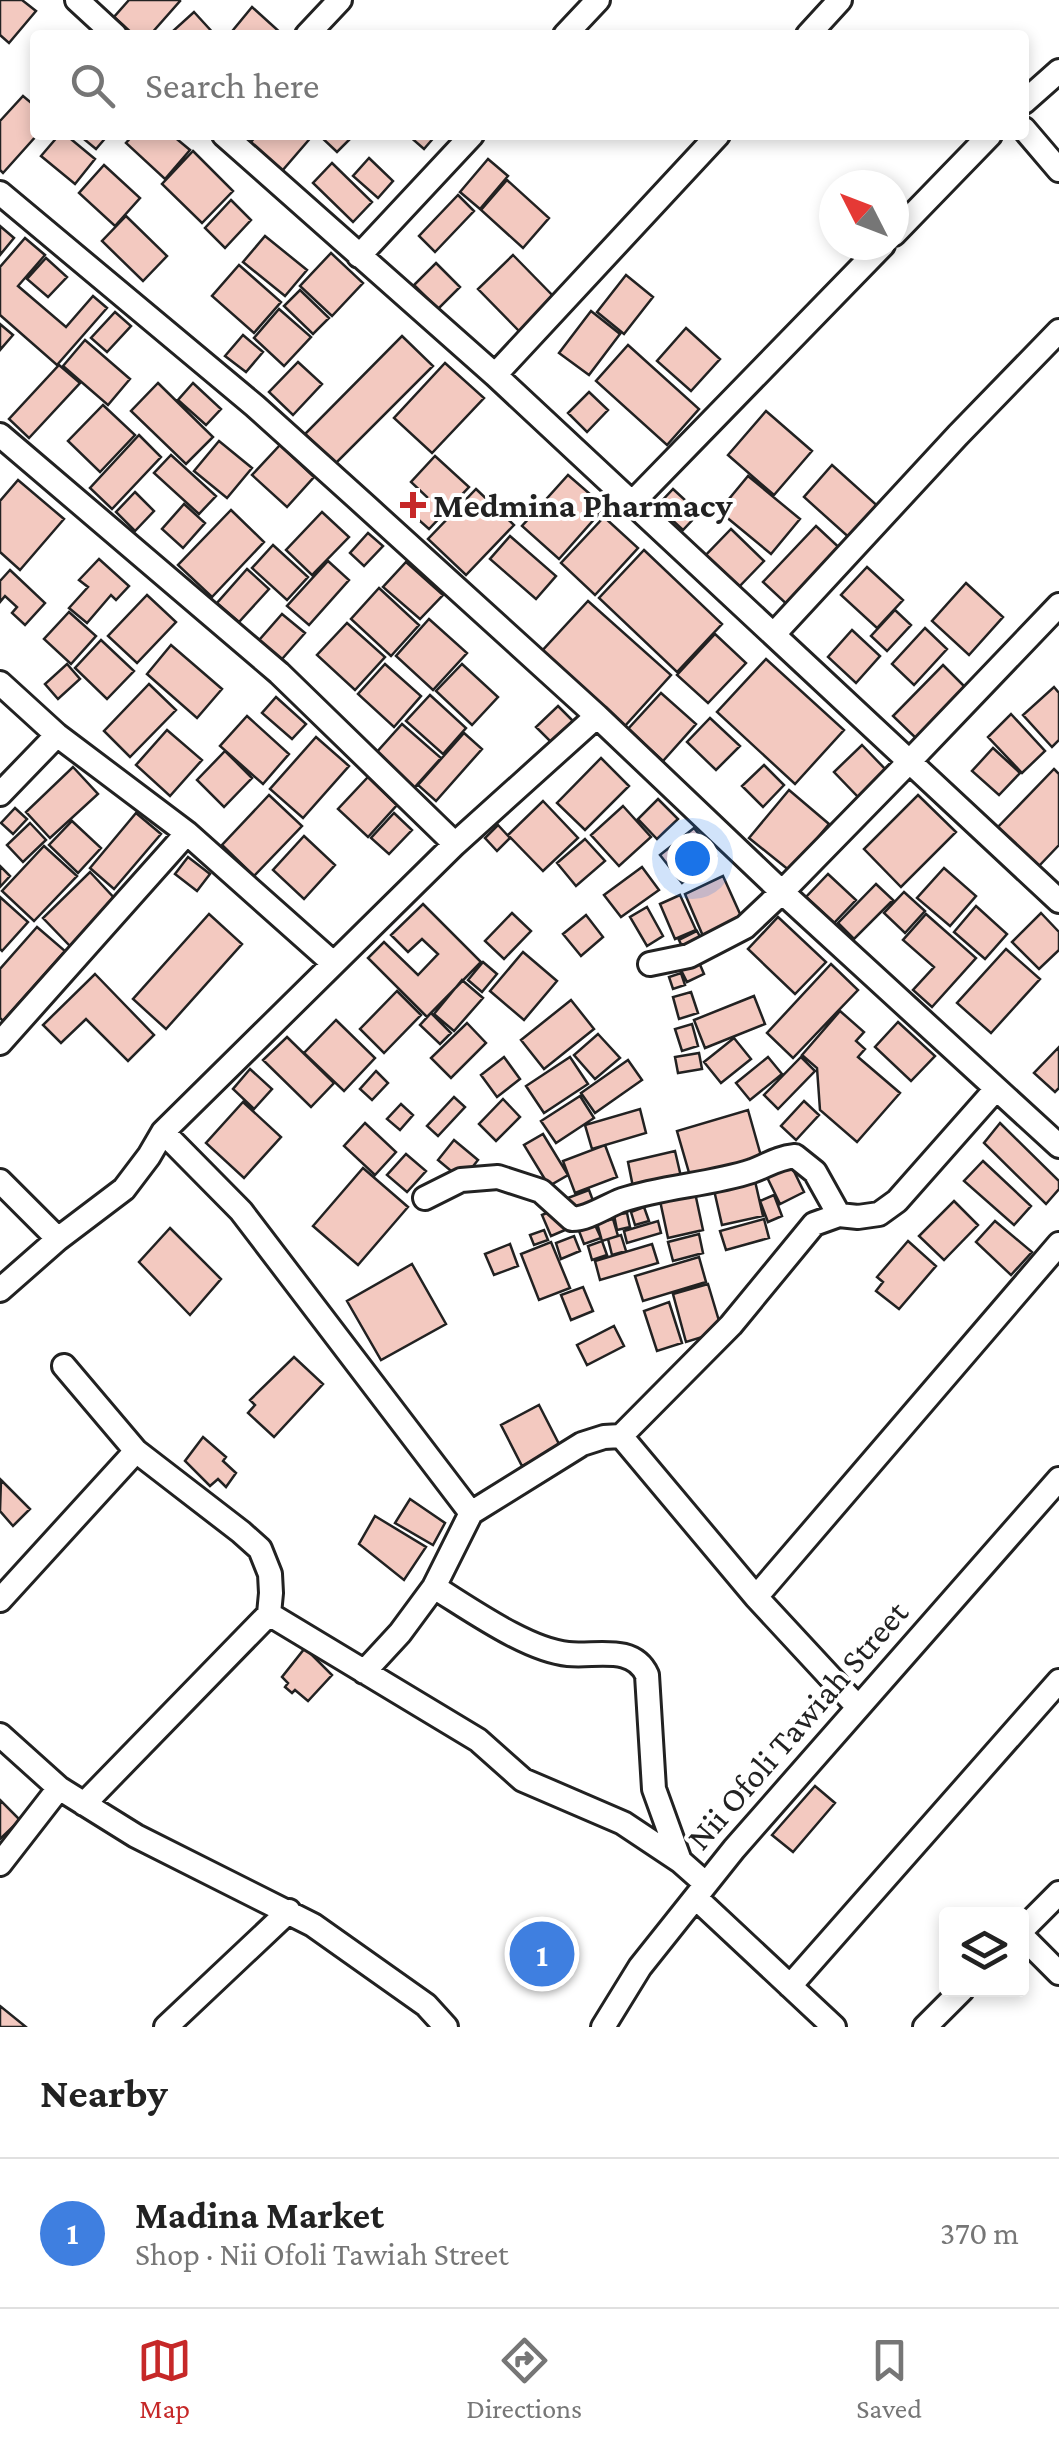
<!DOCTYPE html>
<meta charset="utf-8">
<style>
:root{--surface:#fff;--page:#f6f6f6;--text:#222;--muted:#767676;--line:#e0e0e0;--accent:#c62828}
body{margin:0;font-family:"Crimson Pro",serif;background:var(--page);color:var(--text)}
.controls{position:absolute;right:30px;bottom:30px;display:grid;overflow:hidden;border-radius:10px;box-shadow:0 5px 15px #0003}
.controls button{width:90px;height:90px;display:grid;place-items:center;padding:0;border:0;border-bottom:2px solid var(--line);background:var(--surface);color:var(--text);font:50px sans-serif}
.compass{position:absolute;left:819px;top:170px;width:90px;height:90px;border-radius:50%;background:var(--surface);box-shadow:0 5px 15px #0003;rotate:312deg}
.you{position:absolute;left:692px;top:858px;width:35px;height:35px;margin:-25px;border:8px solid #fff;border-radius:50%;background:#1a73e8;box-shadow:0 0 0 15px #1a73e833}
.badge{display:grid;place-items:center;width:65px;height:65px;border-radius:50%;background:var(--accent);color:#fff;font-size:32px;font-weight:700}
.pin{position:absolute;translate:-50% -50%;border:5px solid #fff;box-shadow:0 2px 10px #0006}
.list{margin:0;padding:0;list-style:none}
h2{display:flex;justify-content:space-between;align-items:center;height:130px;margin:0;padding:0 40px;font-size:42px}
h2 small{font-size:32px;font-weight:400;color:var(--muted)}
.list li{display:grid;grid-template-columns:65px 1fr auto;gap:30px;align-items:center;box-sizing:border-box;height:150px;padding:0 40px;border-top:2px solid var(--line)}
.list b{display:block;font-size:38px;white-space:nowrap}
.list p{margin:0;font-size:32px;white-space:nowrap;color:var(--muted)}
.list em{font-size:32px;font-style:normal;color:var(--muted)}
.icon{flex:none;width:55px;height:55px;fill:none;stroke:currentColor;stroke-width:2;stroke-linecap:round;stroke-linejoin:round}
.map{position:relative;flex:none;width:1059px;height:2027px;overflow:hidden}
.search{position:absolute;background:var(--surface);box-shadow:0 5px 15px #0003;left:30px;right:30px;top:30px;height:110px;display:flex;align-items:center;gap:25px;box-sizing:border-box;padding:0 35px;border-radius:10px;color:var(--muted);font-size:38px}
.sheet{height:280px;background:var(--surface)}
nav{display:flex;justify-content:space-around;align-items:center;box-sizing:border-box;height:140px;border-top:2px solid var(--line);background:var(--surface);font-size:28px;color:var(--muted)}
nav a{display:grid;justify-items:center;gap:5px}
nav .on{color:var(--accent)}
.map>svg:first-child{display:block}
</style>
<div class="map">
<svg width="1059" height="2027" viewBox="0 0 1059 2027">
<rect width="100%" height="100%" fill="#fff"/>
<!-- building -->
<path fill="#f3c9c0" stroke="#222" stroke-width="2.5" d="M 0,0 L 22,0 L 36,11 L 9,43 L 0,35 Z
M 129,0 L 179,0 L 180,1 L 150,35 L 134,35 L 114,17 Z
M 252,7 L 283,35 L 229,35 Z
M 194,12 L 215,35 L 177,35 L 173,31 Z
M 23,96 L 35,106 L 35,135 L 37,135 L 3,173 L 0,170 L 0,121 Z
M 59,135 L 66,135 L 95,159 L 75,184 L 41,156 Z
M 79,135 L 108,135 L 96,149 Z
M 133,135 L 172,135 L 190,150 L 165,179 L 126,143 Z
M 257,135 L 313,135 L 282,171 L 250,143 Z
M 319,135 L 354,135 L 337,152 Z
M 408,135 L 436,135 L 424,149 Z
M 193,151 L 233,191 L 202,223 L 162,184 Z
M 369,158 L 393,181 L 378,198 L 353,176 Z
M 488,159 L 508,176 L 480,209 L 460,192 Z
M 332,163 L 372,202 L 353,222 L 313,183 Z
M 104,165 L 140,198 L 115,226 L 79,193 Z
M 507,180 L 549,218 L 523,248 L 481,210 Z
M 458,195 L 474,211 L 435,252 L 419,236 Z
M 231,200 L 251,220 L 225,248 L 205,228 Z
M 126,216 L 167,256 L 143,281 L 102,241 Z
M 0,226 L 14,238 L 0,255 Z
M 265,236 L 307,270 L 285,296 L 243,262 Z
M 25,238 L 45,255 L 18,286 L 66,327 L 93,296 L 107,308 L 57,365 L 0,315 L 0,267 Z
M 331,253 L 363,283 L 332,316 L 300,286 Z
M 513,255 L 556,299 L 521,333 L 478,289 Z
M 46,258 L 67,277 L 48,297 L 27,279 Z
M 436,263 L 460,287 L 438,309 L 414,285 Z
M 239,265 L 281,302 L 254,333 L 212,296 Z
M 626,275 L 653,297 L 624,334 L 597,312 Z
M 300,290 L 329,318 L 313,334 L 284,306 Z
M 279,309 L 311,337 L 284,366 L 254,338 Z
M 591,311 L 620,334 L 589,375 L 559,353 Z
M 115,312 L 131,326 L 107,352 L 91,338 Z
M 0,324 L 13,335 L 0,350 Z
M 686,328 L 720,359 L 691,391 L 657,361 Z
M 243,335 L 263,352 L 246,372 L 225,356 Z
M 402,336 L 433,366 L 335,464 L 305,434 Z
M 85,340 L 130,379 L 108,405 L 63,366 Z
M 628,345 L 699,409 L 667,445 L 596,381 Z
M 298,362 L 322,384 L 293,415 L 269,392 Z
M 445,363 L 484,398 L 432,453 L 394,418 Z
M 59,365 L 80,383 L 29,438 L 9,419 Z
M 158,383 L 213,437 L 186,464 L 131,411 Z
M 193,383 L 221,409 L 206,425 L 178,400 Z
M 589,392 L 608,410 L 587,432 L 568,413 Z
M 103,405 L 135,435 L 100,472 L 68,441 Z
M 766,411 L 812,451 L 774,495 L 728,455 Z
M 139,435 L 161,457 L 112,509 L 90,488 Z
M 219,441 L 252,468 L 227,498 L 194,471 Z
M 280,445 L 314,477 L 287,507 L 252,475 Z
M 171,455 L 216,496 L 199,514 L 154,473 Z
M 435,456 L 469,487 L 429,529 L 412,514 L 427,497 L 411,482 Z
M 832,465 L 881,509 L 853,541 L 804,497 Z
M 568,475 L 605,507 L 559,559 L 522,526 Z
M 748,476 L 800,519 L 771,554 L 719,511 Z
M 18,480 L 64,519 L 20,570 L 0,552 L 0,501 Z
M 476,489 L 514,525 L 466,575 L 428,539 Z
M 673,489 L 699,513 L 683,530 L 657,506 Z
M 135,492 L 154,511 L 135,531 L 116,512 Z
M 184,504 L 205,523 L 183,548 L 162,529 Z
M 231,510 L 264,542 L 212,597 L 178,565 Z
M 322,512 L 349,537 L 312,575 L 286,550 Z
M 604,517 L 638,548 L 595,595 L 561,563 Z
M 816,526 L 845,553 L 793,610 L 763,582 Z
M 731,529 L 764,561 L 735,591 L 702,559 Z
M 368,533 L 383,546 L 364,566 L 350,553 Z
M 510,536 L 556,576 L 536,599 L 490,559 Z
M 273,545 L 308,577 L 287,600 L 252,568 Z
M 644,550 L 722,624 L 677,672 L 599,598 Z
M 99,559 L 129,586 L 116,600 L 111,595 L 87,623 L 69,608 L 88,587 L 79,580 Z
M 328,561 L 349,580 L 309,625 L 287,606 Z
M 406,562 L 443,595 L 420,619 L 383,587 Z
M 867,567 L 903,600 L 877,628 L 841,595 Z
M 247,569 L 269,589 L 239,622 L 217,603 Z
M 10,570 L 45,603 L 25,625 L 12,613 L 17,607 L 5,596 L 0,602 L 0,581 Z
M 966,583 L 1003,617 L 969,655 L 932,621 Z
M 379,588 L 419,625 L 391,656 L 351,619 Z
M 147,595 L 176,622 L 137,663 L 108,636 Z
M 588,601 L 671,675 L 624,727 L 541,652 Z
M 895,610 L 911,625 L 887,651 L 871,636 Z
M 69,612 L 96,636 L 71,664 L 44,639 Z
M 282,614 L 305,633 L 275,667 L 253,647 Z
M 429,619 L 467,653 L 433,690 L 396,656 Z
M 347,623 L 385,657 L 355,690 L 317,655 Z
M 925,628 L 947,649 L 914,685 L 892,664 Z
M 852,630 L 880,656 L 856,683 L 828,657 Z
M 715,634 L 746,663 L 708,703 L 677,675 Z
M 101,640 L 134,671 L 107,699 L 75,668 Z
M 171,645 L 222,689 L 197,718 L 147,674 Z
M 766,659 L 844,730 L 795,784 L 717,712 Z
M 67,664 L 80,679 L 58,699 L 45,684 Z
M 385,664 L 421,696 L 394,727 L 358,694 Z
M 462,664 L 498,697 L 472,725 L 436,691 Z
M 943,665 L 971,693 L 921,743 L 893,716 Z
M 149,684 L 176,710 L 130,757 L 104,731 Z
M 1054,687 L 1059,693 L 1059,740 L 1052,747 L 1023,715 Z
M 661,693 L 696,724 L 663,761 L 628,729 Z
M 430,695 L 466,728 L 443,754 L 406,721 Z
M 276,697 L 306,724 L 292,739 L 262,713 Z
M 558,706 L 573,721 L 551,742 L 536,727 Z
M 1011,714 L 1045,751 L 1022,773 L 988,737 Z
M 247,716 L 289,754 L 263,784 L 220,746 Z
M 710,718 L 740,746 L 716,770 L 687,742 Z
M 402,724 L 441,758 L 414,788 L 376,753 Z
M 167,730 L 202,760 L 170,796 L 136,765 Z
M 464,733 L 482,749 L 436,801 L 418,785 Z
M 316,737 L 349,766 L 303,818 L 270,789 Z
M 862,745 L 888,772 L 860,799 L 834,772 Z
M 993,748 L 1020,773 L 999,795 L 972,771 Z
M 225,751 L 252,778 L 224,807 L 197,780 Z
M 601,758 L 629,786 L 585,830 L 557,803 Z
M 764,765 L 784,785 L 763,807 L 742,786 Z
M 73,767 L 98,794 L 50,838 L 26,812 Z
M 1054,769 L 1059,774 L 1059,845 L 1038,867 L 997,828 Z
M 368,777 L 397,805 L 368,837 L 338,809 Z
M 789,790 L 829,824 L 790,871 L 749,838 Z
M 269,795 L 302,826 L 254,876 L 222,845 Z
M 918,795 L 956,832 L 901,887 L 864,849 Z
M 658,799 L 678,819 L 657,839 L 638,819 Z
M 543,801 L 578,838 L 543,871 L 508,835 Z
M 623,806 L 651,837 L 619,866 L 591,835 Z
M 15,808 L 27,819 L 13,834 L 1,823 Z
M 136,813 L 161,834 L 114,889 L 90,868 Z
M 394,813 L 412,830 L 389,854 L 371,838 Z
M 72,821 L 101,848 L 78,873 L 49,845 Z
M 30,823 L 46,840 L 23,862 L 7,845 Z
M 498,825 L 510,838 L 497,851 L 485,838 Z
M 694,828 L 716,856 L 682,883 L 660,855 Z
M 304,836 L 335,865 L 304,899 L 273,870 Z
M 585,839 L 605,861 L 576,886 L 557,863 Z
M 44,846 L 77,876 L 34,921 L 2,891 Z
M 188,857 L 210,874 L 197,891 L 175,874 Z
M 0,866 L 10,876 L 0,887 Z
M 642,867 L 659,890 L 621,917 L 604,895 Z
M 944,868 L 976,896 L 950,926 L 917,898 Z
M 90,872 L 117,901 L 70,946 L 43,918 Z
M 828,874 L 856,900 L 834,923 L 806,897 Z
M 723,876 L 745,925 L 706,943 L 685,894 Z
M 876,884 L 893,900 L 854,939 L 838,923 Z
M 904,892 L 925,911 L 905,933 L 884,913 Z
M 680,895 L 696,930 L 675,939 L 660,904 Z
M 0,897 L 28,922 L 2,951 L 0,949 Z
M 423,904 L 481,962 L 427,1017 L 368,958 L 384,942 L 418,975 L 438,954 L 422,939 L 408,952 L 391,935 Z
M 976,906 L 1007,934 L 985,959 L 954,932 Z
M 647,907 L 663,936 L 647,946 L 630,917 Z
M 512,913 L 531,931 L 504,959 L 485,941 Z
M 1041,913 L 1059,932 L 1059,950 L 1039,969 L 1012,942 Z
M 209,914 L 242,944 L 166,1029 L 133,999 Z
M 926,914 L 976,958 L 932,1007 L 913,990 L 934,967 L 903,940 Z
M 586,915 L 603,937 L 581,956 L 563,934 Z
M 778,917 L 826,962 L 795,994 L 748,949 Z
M 37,927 L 65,951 L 3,1021 L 0,1018 L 0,969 Z
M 697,931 L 705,946 L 686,955 L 679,940 Z
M 1006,949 L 1040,979 L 991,1033 L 957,1003 Z
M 523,952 L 557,981 L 524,1020 L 490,991 Z
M 698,960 L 704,974 L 687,982 L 680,968 Z
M 483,962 L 497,974 L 482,992 L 468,980 Z
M 831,964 L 858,990 L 793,1058 L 767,1033 Z
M 681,973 L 685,985 L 673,989 L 669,977 Z
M 95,974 L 154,1035 L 128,1061 L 86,1019 L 61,1043 L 43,1025 Z
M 462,980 L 483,998 L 454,1031 L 434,1014 Z
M 397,991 L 421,1015 L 384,1053 L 360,1029 Z
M 691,992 L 698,1013 L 679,1019 L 673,997 Z
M 754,996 L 765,1024 L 705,1048 L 694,1020 Z
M 571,1000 L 594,1029 L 544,1069 L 521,1040 Z
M 840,1011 L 864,1032 L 856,1041 L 865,1049 L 858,1057 L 900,1093 L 857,1142 L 820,1110 L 817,1068 L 802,1055 Z
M 431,1013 L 451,1033 L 440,1044 L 420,1025 Z
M 336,1020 L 375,1058 L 344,1091 L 304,1053 Z
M 898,1022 L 935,1056 L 911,1081 L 875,1047 Z
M 467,1023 L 486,1043 L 451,1078 L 431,1058 Z
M 692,1024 L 698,1046 L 682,1051 L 675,1029 Z
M 598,1034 L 620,1058 L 595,1079 L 574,1055 Z
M 287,1037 L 334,1083 L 311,1107 L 263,1060 Z
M 734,1038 L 751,1059 L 721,1083 L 704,1062 Z
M 1059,1047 L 1059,1088 L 1055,1092 L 1034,1073 Z
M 699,1053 L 702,1069 L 678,1073 L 675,1057 Z
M 504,1057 L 520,1079 L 497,1097 L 481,1075 Z
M 570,1057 L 588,1084 L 544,1113 L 526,1086 Z
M 768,1057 L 782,1074 L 750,1100 L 736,1083 Z
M 801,1057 L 815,1071 L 778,1109 L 764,1095 Z
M 628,1060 L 642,1080 L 595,1113 L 581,1093 Z
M 250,1069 L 272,1089 L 254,1109 L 233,1089 Z
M 376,1071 L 388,1083 L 372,1100 L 360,1089 Z
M 580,1096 L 594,1118 L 556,1143 L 541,1121 Z
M 454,1097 L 465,1107 L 438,1136 L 427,1126 Z
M 503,1099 L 520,1117 L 496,1141 L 479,1124 Z
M 804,1101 L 819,1115 L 796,1140 L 781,1126 Z
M 243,1102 L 281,1137 L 244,1178 L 206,1143 Z
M 401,1104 L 413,1115 L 400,1130 L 387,1119 Z
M 640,1109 L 646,1133 L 592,1149 L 585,1125 Z
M 748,1110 L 763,1163 L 692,1183 L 677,1131 Z
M 365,1123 L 396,1152 L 375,1175 L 344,1146 Z
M 1000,1123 L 1059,1181 L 1059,1189 L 1046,1204 L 984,1143 Z
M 543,1134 L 568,1175 L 549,1186 L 524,1145 Z
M 454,1140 L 478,1160 L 462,1180 L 438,1160 Z
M 605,1145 L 617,1177 L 575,1193 L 563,1161 Z
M 675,1151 L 682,1181 L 634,1192 L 628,1162 Z
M 406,1154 L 426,1171 L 407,1192 L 387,1175 Z
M 983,1161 L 1031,1206 L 1014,1225 L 964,1181 Z
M 790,1163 L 804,1192 L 780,1204 L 766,1175 Z
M 363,1168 L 408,1207 L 358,1265 L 313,1226 Z
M 755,1181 L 763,1216 L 722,1225 L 714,1190 Z
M 694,1188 L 703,1230 L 668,1238 L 659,1196 Z
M 589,1190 L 595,1206 L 571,1215 L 565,1199 Z
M 774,1195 L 782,1216 L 768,1222 L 760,1201 Z
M 954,1201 L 978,1225 L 944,1260 L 919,1236 Z
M 644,1207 L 649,1221 L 635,1225 L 631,1212 Z
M 556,1209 L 565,1230 L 551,1236 L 542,1215 Z
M 627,1213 L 630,1227 L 617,1230 L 614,1215 Z
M 613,1219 L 618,1236 L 602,1241 L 597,1223 Z
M 764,1219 L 769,1238 L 726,1250 L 720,1231 Z
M 658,1221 L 661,1233 L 627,1243 L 624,1231 Z
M 995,1221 L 1032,1252 L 1011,1275 L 976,1242 Z
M 595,1225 L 601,1238 L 584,1244 L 579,1231 Z
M 170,1228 L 221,1279 L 190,1315 L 139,1262 Z
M 544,1230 L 548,1240 L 534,1245 L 530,1235 Z
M 699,1234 L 703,1253 L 673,1261 L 668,1242 Z
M 621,1235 L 626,1251 L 612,1255 L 608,1239 Z
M 574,1236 L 580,1251 L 561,1259 L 556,1243 Z
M 602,1241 L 607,1255 L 592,1260 L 588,1246 Z
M 908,1241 L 936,1266 L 899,1309 L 876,1291 L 883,1282 L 877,1277 Z
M 551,1242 L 570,1288 L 539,1300 L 521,1254 Z
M 510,1244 L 518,1266 L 494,1275 L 485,1254 Z
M 652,1244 L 658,1263 L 600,1280 L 595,1261 Z
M 699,1257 L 706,1282 L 643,1301 L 635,1276 Z
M 412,1264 L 446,1324 L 381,1360 L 347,1301 Z
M 708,1284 L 722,1331 L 686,1342 L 673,1294 Z
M 583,1287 L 593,1311 L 571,1320 L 561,1295 Z
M 669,1302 L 682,1343 L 657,1351 L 644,1311 Z
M 614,1326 L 624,1346 L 587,1365 L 577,1345 Z
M 294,1357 L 323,1384 L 274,1437 L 248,1413 L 255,1405 L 250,1400 Z
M 539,1405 L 560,1446 L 522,1466 L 501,1425 Z
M 203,1437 L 226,1457 L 223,1461 L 236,1473 L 226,1487 L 218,1479 L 210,1486 L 185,1461 Z
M 1,1480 L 30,1509 L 13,1526 L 0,1511 Z
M 410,1499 L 445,1523 L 433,1545 L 395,1523 Z
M 375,1516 L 426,1547 L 404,1580 L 359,1544 Z
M 305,1648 L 332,1675 L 308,1701 L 295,1690 L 292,1693 L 285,1687 L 288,1683 L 282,1677 Z
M 815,1786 L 835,1803 L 793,1852 L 772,1835 Z
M 0,1800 L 20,1820 L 0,1839 Z
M 0,2006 L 26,2027 L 0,2027 Z"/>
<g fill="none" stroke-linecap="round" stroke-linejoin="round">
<defs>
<path id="minor" d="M 77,0 L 115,35
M 307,35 L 340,0
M 565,35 L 598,0
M 808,35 L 840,0
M 1024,102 L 1059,71
M 1024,129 L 1059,170
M 224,135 L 495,375 L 1059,901
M 0,193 L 255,406 L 367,507 L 597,716 L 782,892 L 1059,1146
M 894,234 L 990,135
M 359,256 L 472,135
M 495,375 L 718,135
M 0,435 L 279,673 L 455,844
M 632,503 L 883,245
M 774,634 L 958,435 L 1059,331
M 0,683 L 57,735 L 187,833 L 333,963
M 0,794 L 57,735
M 650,964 L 689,956 L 745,927 L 782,892 L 909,762 L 1059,605
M 0,1043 L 187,833
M 163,1132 L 241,1211 L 471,1513
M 0,1181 L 58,1239
M 425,1198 L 461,1180 L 498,1177 L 541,1191 L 572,1219 C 588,1219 606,1206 622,1200 C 665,1186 709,1185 752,1171 C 768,1165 777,1158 795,1156 L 815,1172 L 839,1215
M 0,1290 L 58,1239 L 124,1189 L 149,1156 L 163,1132 L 455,844 L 597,716
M 64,1366 L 136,1451 L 241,1532 L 260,1549 L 270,1574 L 271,1593 L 269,1614 L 84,1804
M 621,1436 L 756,1597 L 857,1706
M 434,1587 C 470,1609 527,1650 568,1654 C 595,1657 633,1644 647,1675 L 654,1789 L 680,1861
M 756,1597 L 1059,1244
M 0,1600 L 136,1451
M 269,1614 L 478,1740 L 523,1780 L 623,1823 L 680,1861 L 706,1884
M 364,1672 L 400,1633 L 434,1587 L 471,1513 L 582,1444 L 604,1437 L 621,1436 L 731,1325 L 814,1224 L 839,1215 L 858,1217 L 879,1214 L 897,1201 L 996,1089
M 0,1735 L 59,1788 L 136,1836 L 313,1925 L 426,2005 L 446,2027
M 0,1864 L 59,1788
M 696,1898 L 834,2027
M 1022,1930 L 1059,1893
M 1022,1936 L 1059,1973
M 790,1986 L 1059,1681
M 166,2027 L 289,1911
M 603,2027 L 640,1967 L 734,1849 L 1059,1479
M 925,2027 L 962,1990"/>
</defs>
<!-- minor casing -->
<use href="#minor" stroke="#222" stroke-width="28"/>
<!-- minor -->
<use href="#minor" stroke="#fff" stroke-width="22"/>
</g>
<!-- markers -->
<path fill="#c62828" stroke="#fff" stroke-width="4" d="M408 490h10v10h10v10h-10v10h-10v-10h-10v-10h10z"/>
<g text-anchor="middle" stroke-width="8" stroke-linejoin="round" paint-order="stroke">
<!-- poi labels -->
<g font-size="35" font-weight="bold" fill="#222" stroke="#fff" text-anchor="start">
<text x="433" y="517">Medmina Pharmacy</text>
</g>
<!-- street labels -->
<g font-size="35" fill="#222" stroke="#fff">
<text transform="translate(797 1725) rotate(-49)" y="12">Nii Ofoli Tawiah Street</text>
</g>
</g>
</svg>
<div class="controls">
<button><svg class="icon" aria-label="layers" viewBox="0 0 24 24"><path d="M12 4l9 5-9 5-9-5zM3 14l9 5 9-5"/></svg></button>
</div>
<svg class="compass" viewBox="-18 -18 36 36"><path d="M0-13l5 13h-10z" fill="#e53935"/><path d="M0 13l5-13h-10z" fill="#767676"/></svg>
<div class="you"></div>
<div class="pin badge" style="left:542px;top:1954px;background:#3f7fe0">1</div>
<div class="search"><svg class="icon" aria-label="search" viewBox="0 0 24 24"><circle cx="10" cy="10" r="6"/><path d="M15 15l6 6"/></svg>Search here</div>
</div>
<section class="sheet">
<h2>Nearby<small></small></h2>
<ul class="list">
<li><span class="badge" style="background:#3f7fe0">1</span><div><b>Madina Market</b><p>Shop · Nii Ofoli Tawiah Street</p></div><em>370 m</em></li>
</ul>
</section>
<nav>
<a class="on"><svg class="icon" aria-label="map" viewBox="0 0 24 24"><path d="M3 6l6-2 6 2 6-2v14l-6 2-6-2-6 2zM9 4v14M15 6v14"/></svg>Map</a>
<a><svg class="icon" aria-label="directions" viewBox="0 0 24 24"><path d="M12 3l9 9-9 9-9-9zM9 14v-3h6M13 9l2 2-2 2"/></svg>Directions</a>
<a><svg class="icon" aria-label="saved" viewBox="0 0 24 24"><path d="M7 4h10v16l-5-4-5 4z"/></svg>Saved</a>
</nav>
